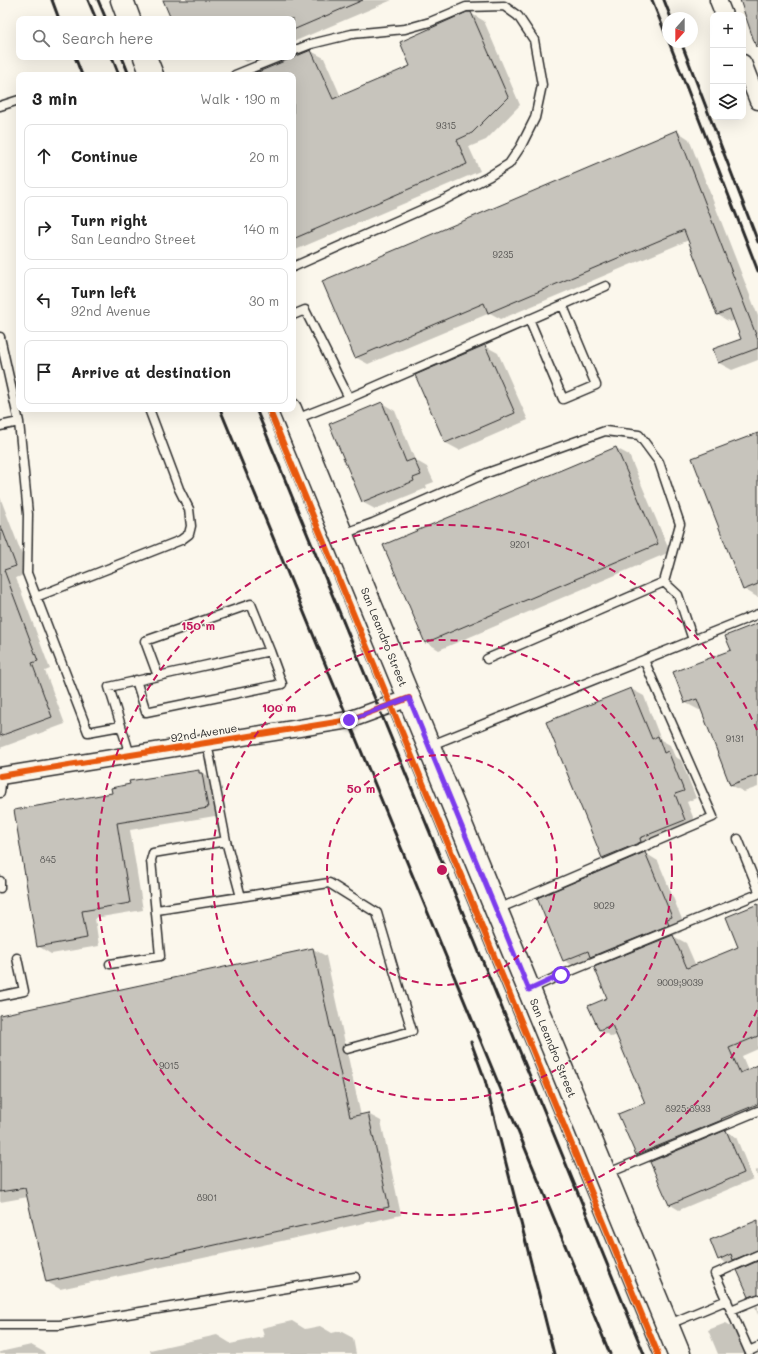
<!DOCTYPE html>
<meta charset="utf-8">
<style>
:root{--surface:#fff;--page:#f2f2f2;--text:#222;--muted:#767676;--line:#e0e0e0}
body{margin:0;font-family:Mali,sans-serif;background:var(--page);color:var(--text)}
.controls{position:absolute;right:12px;top:12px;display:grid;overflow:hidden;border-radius:8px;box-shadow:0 4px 16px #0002}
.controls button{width:36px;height:36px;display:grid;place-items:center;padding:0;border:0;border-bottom:1px solid var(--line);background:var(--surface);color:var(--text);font:20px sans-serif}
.compass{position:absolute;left:662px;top:12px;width:36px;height:36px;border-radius:50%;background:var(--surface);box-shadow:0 4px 16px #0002;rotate:201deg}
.stop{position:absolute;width:12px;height:12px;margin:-9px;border:3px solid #7c3aed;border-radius:50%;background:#fff}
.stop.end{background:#7c3aed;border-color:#fff;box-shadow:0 1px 4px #0008}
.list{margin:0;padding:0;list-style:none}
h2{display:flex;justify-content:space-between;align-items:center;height:52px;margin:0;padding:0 16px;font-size:17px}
h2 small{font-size:13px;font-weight:400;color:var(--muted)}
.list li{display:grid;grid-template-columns:26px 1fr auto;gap:12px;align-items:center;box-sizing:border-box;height:64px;margin:0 8px 8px;padding:0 8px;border:1px solid var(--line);border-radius:8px}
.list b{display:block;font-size:15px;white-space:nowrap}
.list p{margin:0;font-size:13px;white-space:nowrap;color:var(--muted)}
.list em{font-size:13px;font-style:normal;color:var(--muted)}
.icon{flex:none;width:22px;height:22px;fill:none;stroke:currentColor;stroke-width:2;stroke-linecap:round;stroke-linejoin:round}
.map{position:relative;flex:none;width:758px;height:1354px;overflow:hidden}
.search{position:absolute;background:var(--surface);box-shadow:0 4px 16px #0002;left:16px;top:16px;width:280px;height:44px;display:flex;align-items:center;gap:10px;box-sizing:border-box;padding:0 14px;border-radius:8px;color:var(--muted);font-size:15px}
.panel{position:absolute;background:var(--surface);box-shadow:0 4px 16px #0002;left:16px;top:72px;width:280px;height:340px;border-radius:8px}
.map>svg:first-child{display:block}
</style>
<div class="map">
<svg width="758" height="1354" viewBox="0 0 758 1354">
<rect width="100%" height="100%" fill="#fbf7ec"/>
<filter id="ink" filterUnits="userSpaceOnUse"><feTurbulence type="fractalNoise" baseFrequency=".025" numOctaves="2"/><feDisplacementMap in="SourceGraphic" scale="8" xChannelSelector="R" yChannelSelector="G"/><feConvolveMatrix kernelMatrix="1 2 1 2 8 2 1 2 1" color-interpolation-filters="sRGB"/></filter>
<g filter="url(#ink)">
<!-- shadow -->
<path fill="#0003" d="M 164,0 L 392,0 L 293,42 L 293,19 L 172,19 Z
M 470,13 L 484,21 L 520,105 L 486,140 L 469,147 L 480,171 L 293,251 L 293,75 L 254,75 L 311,51 L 324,58 L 341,97 L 412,67 Z
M 238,57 L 259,57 L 247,62 Z
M 677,131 L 689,139 L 758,316 L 758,360 L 732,370 L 719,363 L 714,350 L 742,339 L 735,320 L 730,322 L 718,315 L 689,240 L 501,319 L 490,313 L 368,364 L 355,357 Z
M 485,346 L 498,353 L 528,420 L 459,450 L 446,443 L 417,376 Z
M 382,403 L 395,411 L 415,460 L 427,467 L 434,482 L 426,485 L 427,488 L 375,509 L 362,502 Z
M 758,434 L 758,597 L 757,597 L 744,589 Z
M 616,448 L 629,455 L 670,552 L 439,650 L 426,642 Z
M 0,497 L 29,573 L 16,578 L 50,669 L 45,671 L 65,724 L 0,748 Z
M 758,624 L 758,787 L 744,792 L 731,785 L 702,709 L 699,710 L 686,703 Z
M 631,689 L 644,696 L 661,740 L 670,745 L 675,757 L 681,760 L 696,798 L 687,802 L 697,827 L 652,846 L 654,849 L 645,853 L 658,861 L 684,924 L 679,926 L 682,932 L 673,936 L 686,943 L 696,966 L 739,947 L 758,905 L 758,1049 L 742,1056 L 748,1070 L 758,1066 L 758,1116 L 724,1130 L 736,1137 L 753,1179 L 679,1210 L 669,1204 L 651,1161 L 649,1162 L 636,1154 L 646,1104 L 617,1035 L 612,1037 L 599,1030 L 609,998 L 604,964 L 597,960 L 577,968 L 564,960 L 616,865 L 603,858 L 548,722 Z
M 199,771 L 212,778 L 221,815 L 130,830 L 143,910 L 95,918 L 99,946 L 51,954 L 38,946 L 113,794 Z
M 313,949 L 326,956 L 361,1116 L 368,1114 L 381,1121 L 401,1215 L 60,1289 L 47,1282 L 28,1197 L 0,1202 L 0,1016 Z
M 758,1170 L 758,1178 L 755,1171 Z
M 758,1221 L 758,1301 L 750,1296 L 747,1267 L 740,1263 L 731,1266 L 719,1259 Z
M 758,1306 L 758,1315 L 755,1307 Z
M 292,1321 L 305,1329 L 320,1326 L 332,1333 L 340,1331 L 353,1338 L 356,1354 L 151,1354 L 150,1350 L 217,1335 L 230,1343 L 230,1344 L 264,1337 L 262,1328 Z
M 726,1323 L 739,1330 L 749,1354 L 718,1354 L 708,1330 Z
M 31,1345 L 44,1352 L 45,1354 L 0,1354 L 0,1352 Z"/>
<!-- building -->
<path fill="#c7c4bc" stroke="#2b2b2b" d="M 163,0 L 363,0 L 293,30 L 293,19 L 171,19 Z
M 740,0 L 758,0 L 758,46 L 756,47 Z
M 467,12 L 471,12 L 508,97 L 472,133 L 457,140 L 467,164 L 293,239 L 293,75 L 251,75 L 311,50 L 333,99 L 410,66 L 400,42 Z
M 677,130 L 758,340 L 758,348 L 718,363 L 713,349 L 741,339 L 730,310 L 717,315 L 684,230 L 488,313 L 484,303 L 355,358 L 322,281 Z
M 485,345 L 515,413 L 445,443 L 415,375 Z
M 382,402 L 406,462 L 414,459 L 421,475 L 413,478 L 414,481 L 362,502 L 329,424 Z
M 758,433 L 758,584 L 743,590 L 692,458 Z
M 616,447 L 658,544 L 425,643 L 383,545 Z
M 0,526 L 1,526 L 16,566 L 4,570 L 38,661 L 32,663 L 52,717 L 0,736 Z
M 758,623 L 758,775 L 730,785 L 697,699 L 685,703 L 673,672 L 731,650 L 725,636 Z
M 631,688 L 652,739 L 658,736 L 664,753 L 668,751 L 684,791 L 675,794 L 685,820 L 640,838 L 641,842 L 602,858 L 546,722 Z
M 199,770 L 199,773 L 202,773 L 208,808 L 117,823 L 130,903 L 82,911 L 87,938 L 37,947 L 14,810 L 112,793 L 111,788 L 130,784 L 129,781 Z
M 645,852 L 672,917 L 667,919 L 669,925 L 590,957 L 588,951 L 563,961 L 537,898 Z
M 758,904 L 758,1036 L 729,1048 L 740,1073 L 758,1065 L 758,1104 L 721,1119 L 722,1120 L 636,1155 L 618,1114 L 645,1103 L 612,1025 L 599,1030 L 588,1006 L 607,998 L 594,967 L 673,935 L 687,968 L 738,947 L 726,917 Z
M 313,948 L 350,1117 L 368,1113 L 389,1207 L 46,1282 L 25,1188 L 0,1192 L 0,1015 Z
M 726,1130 L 744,1173 L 669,1205 L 650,1162 Z
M 758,1220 L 758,1250 L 733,1260 L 731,1254 L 718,1260 L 710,1240 Z
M 758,1261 L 758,1294 L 749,1297 L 737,1270 Z"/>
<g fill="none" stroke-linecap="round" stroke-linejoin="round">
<defs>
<path id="service" d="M 293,51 L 311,44 L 352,34 L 405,29 L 430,22 L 466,7 L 504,6 L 518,16 L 534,40 L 542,85 L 535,118 L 521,146 L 509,164 L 488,177 L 448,198 L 293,267
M 235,75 L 279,57
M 0,106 L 19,100
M 293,315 L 305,310 L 349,398
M 529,319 L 563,399 L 596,385 L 563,306
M 0,337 L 19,422 L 28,514 L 27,573 L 88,732 L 121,726
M 296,419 L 349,398 L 606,286
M 0,426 L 19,422
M 343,534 L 373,523 L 487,473 L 605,431 L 639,435 L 659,462 L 680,524 L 664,582
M 36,597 L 181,540 L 189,534 L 191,526 L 189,509 L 179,489 L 149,409
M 487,659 L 664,582 L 678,595 L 693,640
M 158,676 L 145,641 L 251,604 L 270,651
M 429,746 L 758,614
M 130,755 L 109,687 C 163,675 216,663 270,651 L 282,684 L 146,712 L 136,680
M 0,793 L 2,775
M 738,839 L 758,889
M 226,841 L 241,897
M 0,881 L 0,888
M 498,909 L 713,817 L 644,660
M 157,910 L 329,883 L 377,913 L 412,1031 L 347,1049
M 110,964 L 160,956 L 151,860 L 153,853 L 226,841 L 207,743
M 530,989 L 561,975 L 758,894
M 0,996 L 24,991 L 17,958
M 606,1174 L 758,1111
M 758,1255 L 715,1274 L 749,1351 L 758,1347
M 731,1310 L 758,1299
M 0,1325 L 60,1325 L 355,1277
M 667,1325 L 727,1300"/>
<path id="minor" d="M 718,0 L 724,15
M 743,63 L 758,101
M 0,776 L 349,720 L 409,698"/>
<path id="secondary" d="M 122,0 L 129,19
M 145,57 L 152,75
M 290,409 L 679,1354"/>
</defs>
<!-- service casing -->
<use href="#service" stroke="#2b2b2b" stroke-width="11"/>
<!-- minor casing -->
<use href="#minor" stroke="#2b2b2b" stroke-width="19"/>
<!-- secondary casing -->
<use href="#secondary" stroke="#2b2b2b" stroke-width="25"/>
<!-- service -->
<use href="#service" stroke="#fbf7ec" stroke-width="8"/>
<!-- minor -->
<use href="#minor" stroke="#fbf7ec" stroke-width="16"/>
<!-- secondary -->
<use href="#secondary" stroke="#fbf7ec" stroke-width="22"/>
<!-- rail -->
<path stroke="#2b2b2b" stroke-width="3" d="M 52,0 L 59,19
M 88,0 L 96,19
M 98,0 L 106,19
M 652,0 L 668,40
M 664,0 L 671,18
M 669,42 L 758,271
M 681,42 L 758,242
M 75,57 L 82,75
M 112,57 L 119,75
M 122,57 L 129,75
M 220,409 L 610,1354
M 256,409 L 644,1354
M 266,409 L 654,1354
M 471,1042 L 485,1080 L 554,1354"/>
<defs>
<path id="cycleway" d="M 269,409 L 658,1354
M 0,776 L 349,720 L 409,698"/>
</defs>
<!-- cycleway casing -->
<use href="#cycleway" stroke="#fbf7ec" stroke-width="8"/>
<!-- cycleway -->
<use href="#cycleway" stroke="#e8590c" stroke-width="6"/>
</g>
</g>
<g fill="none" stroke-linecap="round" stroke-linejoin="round" filter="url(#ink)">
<!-- route -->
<path stroke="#7c3aed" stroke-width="5" d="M 349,720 L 409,698 L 529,990 L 561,975"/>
</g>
<!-- distance rings -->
<g fill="none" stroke="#c2185b" stroke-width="2" stroke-dasharray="7 5">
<circle cx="442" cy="870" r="115"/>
<circle cx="442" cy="870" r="230"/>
<path d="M757 1010A345 345 0 1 1 757 730"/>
</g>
<g text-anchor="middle" stroke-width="3" stroke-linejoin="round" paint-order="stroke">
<!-- number labels -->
<g font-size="9" fill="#52514f">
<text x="446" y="129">9315</text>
<text x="503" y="258">9235</text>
<text x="520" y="548">9201</text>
<text x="735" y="742">9131</text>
<text x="48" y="863">845</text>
<text x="604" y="909">9029</text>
<text x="680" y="986">9009;9039</text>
<text x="169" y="1069">9015</text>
<text x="688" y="1112">8925;8933</text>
<text x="207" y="1201">8901</text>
</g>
<!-- street labels -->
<g font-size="11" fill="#2b2b2b" stroke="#fbf7ec">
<text transform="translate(384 637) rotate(68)" y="4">San Leandro Street</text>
<text transform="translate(204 733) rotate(-9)" y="4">92nd Avenue</text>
<text transform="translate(553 1048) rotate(68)" y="4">San Leandro Street</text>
</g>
</g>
<circle cx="442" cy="870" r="6" fill="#c2185b" stroke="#fbf7ec" stroke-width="2"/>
<g font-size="12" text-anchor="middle" font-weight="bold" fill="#c2185b" stroke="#fbf7ec" stroke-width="3" stroke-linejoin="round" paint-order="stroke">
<text x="198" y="630">150 m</text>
<text x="279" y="712">100 m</text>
<text x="361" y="793">50 m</text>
</g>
</svg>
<div class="controls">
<button>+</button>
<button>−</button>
<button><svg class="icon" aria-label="layers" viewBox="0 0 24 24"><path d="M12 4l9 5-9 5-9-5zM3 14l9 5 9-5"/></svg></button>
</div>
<svg class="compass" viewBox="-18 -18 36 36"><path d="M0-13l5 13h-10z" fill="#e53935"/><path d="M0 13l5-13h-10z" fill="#767676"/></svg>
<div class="stop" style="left:561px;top:975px"></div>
<div class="stop end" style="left:349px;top:720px"></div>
<div class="search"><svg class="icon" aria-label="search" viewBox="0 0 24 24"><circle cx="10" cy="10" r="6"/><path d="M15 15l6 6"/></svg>Search here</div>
<section class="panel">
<h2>3 min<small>Walk · 190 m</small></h2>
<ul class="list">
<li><svg class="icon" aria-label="ahead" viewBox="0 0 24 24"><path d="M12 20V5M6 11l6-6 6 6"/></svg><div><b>Continue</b></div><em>20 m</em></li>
<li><svg class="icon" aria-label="right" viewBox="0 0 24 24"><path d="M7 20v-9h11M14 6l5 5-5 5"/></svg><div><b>Turn right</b><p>San Leandro Street</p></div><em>140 m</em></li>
<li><svg class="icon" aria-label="left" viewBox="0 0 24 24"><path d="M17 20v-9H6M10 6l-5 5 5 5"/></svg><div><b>Turn left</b><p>92nd Avenue</p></div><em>30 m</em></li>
<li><svg class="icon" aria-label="arrive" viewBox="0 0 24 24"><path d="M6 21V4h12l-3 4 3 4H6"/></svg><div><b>Arrive at destination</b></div></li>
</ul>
</section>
</div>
